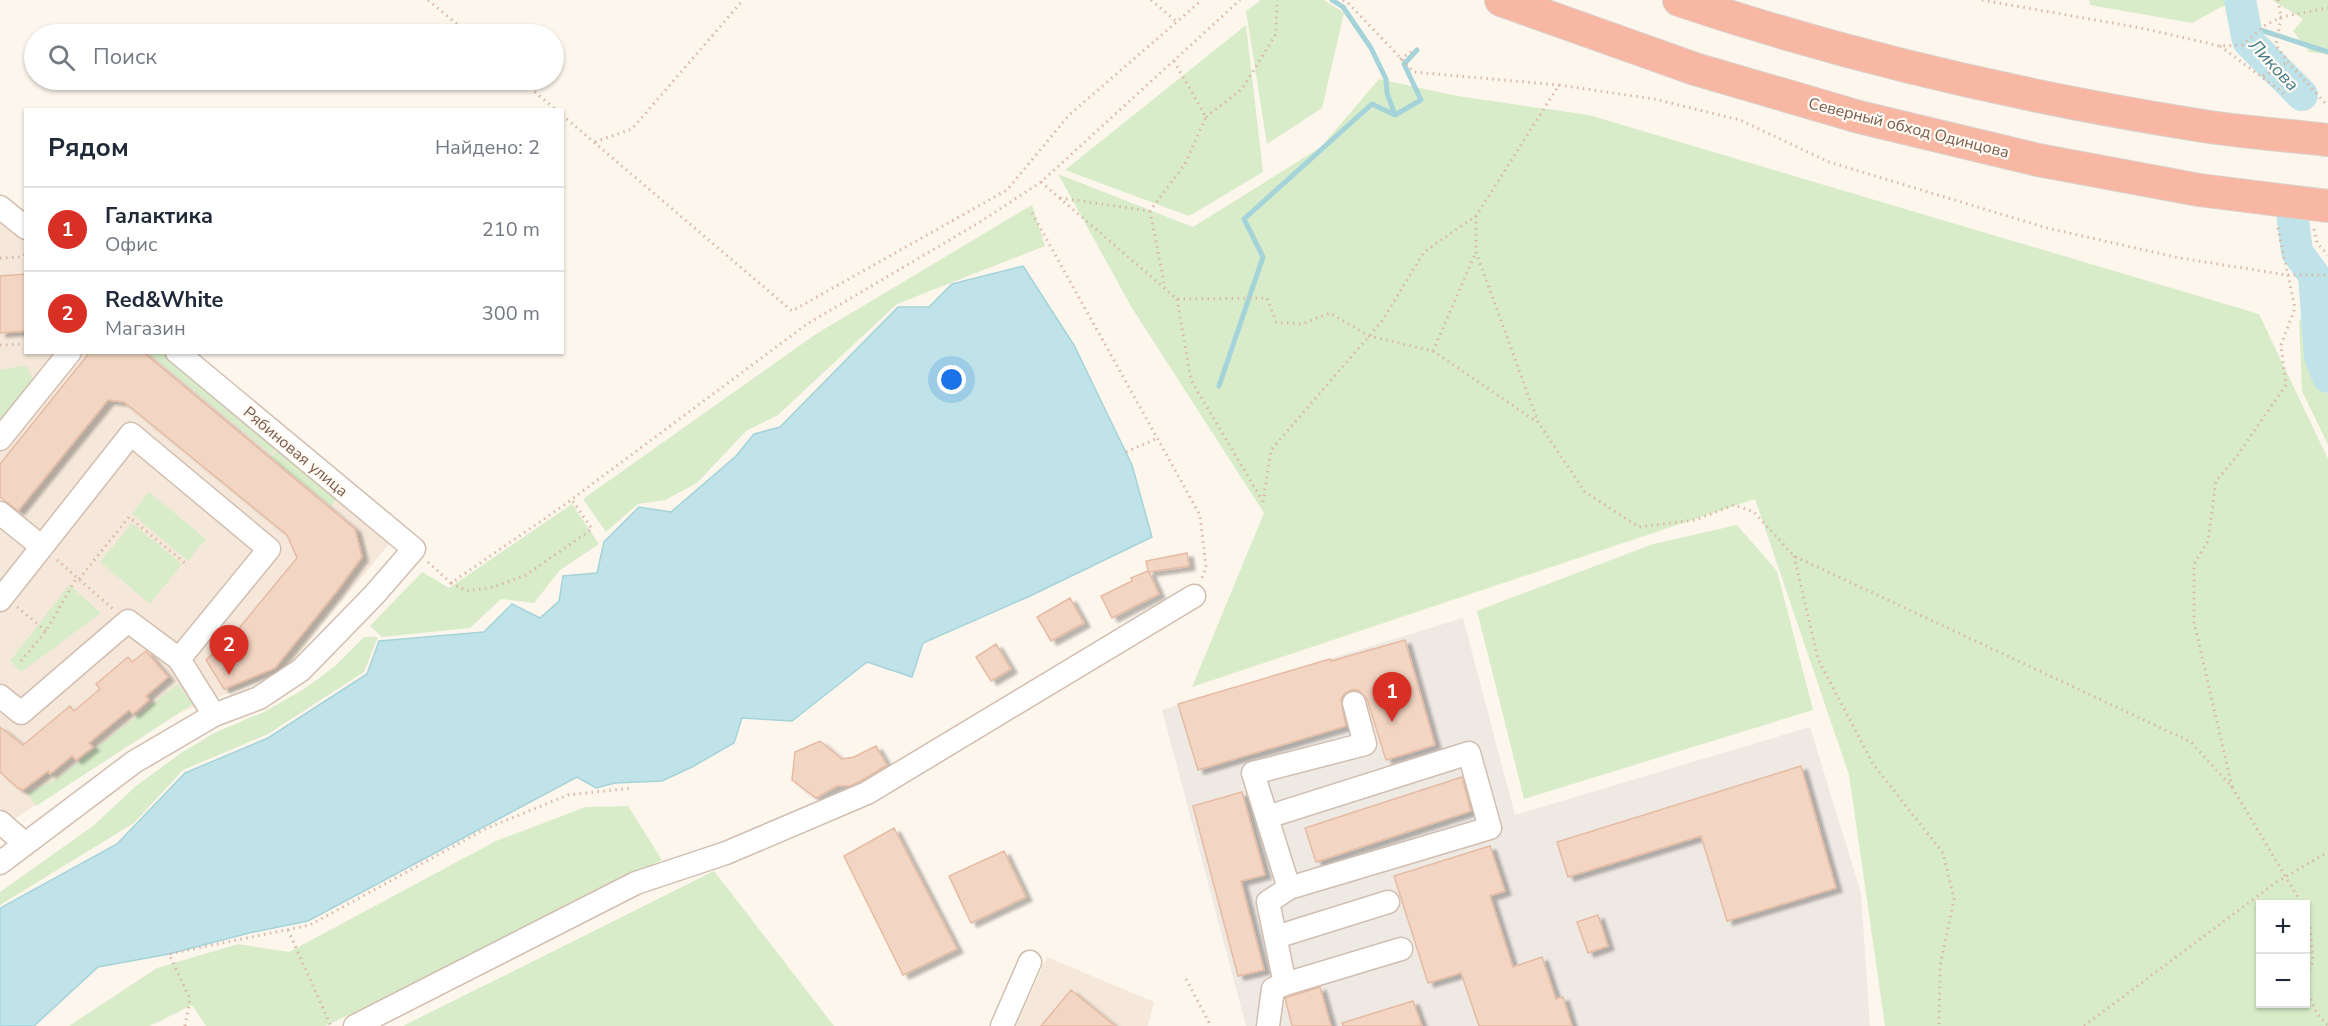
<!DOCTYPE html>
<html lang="ru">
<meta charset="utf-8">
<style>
:root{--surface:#fff;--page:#f6f6f7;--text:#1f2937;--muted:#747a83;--line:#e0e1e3;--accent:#d93025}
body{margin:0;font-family:"Nunito Sans",sans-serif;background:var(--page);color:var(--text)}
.controls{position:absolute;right:18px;bottom:18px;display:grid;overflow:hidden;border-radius:0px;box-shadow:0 2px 4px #0004}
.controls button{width:54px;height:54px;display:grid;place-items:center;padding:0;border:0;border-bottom:2px solid var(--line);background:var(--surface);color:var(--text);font:30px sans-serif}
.you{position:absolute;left:952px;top:380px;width:21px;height:21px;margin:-15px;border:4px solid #fff;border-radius:50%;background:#1a73e8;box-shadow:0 0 0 9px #1a73e833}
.badge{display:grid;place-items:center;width:39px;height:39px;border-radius:50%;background:var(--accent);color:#fff;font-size:20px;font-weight:700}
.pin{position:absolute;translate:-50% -50px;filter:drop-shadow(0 2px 3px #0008)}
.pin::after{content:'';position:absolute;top:32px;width:21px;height:18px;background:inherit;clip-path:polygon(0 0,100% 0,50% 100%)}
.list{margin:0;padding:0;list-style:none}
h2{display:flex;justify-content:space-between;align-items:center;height:78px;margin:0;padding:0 24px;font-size:26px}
h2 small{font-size:20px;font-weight:400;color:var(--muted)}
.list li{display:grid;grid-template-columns:39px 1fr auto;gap:18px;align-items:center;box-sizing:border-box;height:84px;padding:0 24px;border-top:2px solid var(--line)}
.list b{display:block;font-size:22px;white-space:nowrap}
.list p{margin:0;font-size:20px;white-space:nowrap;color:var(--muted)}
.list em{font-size:20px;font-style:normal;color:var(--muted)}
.icon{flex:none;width:33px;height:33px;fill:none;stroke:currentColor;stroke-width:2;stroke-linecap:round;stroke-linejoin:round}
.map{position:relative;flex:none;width:2328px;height:1026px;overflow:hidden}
.search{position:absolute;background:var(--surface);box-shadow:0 2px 4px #0004;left:24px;top:24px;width:540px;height:66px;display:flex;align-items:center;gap:15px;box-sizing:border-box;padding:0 21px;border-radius:33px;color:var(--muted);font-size:22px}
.panel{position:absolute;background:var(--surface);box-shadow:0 2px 4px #0004;left:24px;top:108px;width:540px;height:246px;border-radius:0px}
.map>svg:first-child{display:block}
</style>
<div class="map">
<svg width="2328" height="1026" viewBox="0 0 2328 1026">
<defs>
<filter id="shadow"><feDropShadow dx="6" dy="4" stdDeviation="1.5" flood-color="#0004"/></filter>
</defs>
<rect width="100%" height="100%" fill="#fdf6ec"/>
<!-- residential -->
<path fill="#f5e8da" d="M 0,213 L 25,234 L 26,352 L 165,353 L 389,544 L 285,670 L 155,723 L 13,820 L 0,808 Z
M 1047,957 L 1154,1002 L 1148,1026 L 1016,1026 Z"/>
<!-- industrial -->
<path fill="#efe9e4" d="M 1463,618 L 1515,815 L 1810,727 L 1861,893 L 1870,1026 L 1246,1026 L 1162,710 Z"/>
<!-- green -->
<path fill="#d8ecc9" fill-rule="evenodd" d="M 1261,0 L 1324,0 L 1344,13 L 1322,108 L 1267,144 L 1246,11 Z
M 2089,0 L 2248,0 L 2221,7 L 2192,23 L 2090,5 Z
M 2272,0 L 2328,0 L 2328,54 L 2309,52 L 2293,31 L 2303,19 Z
M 1246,25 L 1263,172 L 1189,216 L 1065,170 Z
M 1379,79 L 1457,96 L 1589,115 L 2259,314 L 2328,459 L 2328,1026 L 1885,1026 L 1849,775 L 1755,499 L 1192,687 L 1264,513 L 1132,308 L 1058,174 L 1193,227 L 1321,147 ZM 2260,904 L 2306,904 L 2306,1004 L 2260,1004 Z
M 1032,205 L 1045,246 L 897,304 L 778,415 L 746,431 L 697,483 L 665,500 L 638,504 L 606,532 L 583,499 L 816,334 Z
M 2328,304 L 2328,445 L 2302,391 L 2299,320 Z
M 149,353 L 171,353 L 279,444 L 271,454 Z
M 26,365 L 37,387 L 25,391 L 0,421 L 0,370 Z
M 279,448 L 339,496 L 331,506 L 271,457 Z
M 149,492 L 206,539 L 188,561 L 132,514 Z
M 572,504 L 599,544 L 560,570 L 534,603 L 501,599 L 470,628 L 382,637 L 370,626 L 422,572 L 449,588 Z
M 132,523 L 182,564 L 150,604 L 100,562 Z
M 1737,525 L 1777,571 L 1813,710 L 1524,799 L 1477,611 L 1653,544 Z
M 69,585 L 101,613 L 21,672 L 10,661 Z
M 364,637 L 378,637 L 364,672 L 268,734 L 183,770 L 134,823 L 0,905 L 0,892 L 93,826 L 136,786 L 181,753 L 214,733 L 264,712 L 304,689 L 334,667 Z
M 178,684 L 193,704 L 36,806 L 27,793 L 55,780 Z
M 628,806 L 662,860 L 326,1026 L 206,1026 L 192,1005 L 150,1026 L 69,1026 L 157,968 L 238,944 L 289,952 L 496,841 L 586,807 Z
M 714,871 L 834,1026 L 403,1026 Z"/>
<!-- water -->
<path fill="#bfe3e8" stroke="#a5d3da" stroke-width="1.5" d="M 1023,266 L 1074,345 L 1132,465 L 1152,537 L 1030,596 L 923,643 L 912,677 L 867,662 L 792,721 L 742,718 L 734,743 L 692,767 L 662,781 L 615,783 L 596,788 L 577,777 L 308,921 L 249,933 L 169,954 L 98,967 L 34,1026 L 0,1026 L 0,909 L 2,907 L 117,844 L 185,773 L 268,738 L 367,674 L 379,641 L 484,632 L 512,604 L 540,618 L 559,601 L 563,576 L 597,573 L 604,542 L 639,507 L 671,512 L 736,456 L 754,434 L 780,427 L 898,307 L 929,307 L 952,284 Z"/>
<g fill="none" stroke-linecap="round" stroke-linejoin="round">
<!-- stream -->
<path stroke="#a5d3da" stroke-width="5" d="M 1332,0 L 1343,7 L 1371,48 L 1386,79 L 1387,93 L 1395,115
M 2245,25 L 2328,52
M 1219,386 L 1263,257 L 1244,219 L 1372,104 L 1395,115 L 1421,100 L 1404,64 L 1417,50"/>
<!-- river -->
<path stroke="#bfe3e8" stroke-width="32" d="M 2240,0 L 2248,41 L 2302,95
M 2292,212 L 2297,252 L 2314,275 L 2320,356 L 2328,377"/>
</g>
<!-- building -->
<path fill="#f3d5c3" stroke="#e6bba3" stroke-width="1.5" filter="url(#shadow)" d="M 26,274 L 26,331 L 0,333 L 0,276 Z
M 90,352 L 143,352 L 355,529 L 362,557 L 337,591 L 275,668 L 224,689 L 206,660 L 235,633 L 297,558 L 287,535 L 124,402 L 108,400 L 18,511 L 0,497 L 0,464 Z
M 1187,553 L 1189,566 L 1149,572 L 1159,594 L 1112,618 L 1101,596 L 1132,581 L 1131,578 L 1148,571 L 1146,561 Z
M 1070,598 L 1084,623 L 1051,641 L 1037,617 Z
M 1405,640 L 1435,745 L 1386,760 L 1367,699 L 1358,690 L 1351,690 L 1344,694 L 1341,700 L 1346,726 L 1198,770 L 1178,704 L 1330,659 L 1331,661 Z
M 996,644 L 1011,669 L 991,681 L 976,657 Z
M 146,651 L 168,677 L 146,696 L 149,700 L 133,714 L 129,710 L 89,743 L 93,747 L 76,760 L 72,756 L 50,774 L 48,771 L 23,790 L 18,788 L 0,772 L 0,727 L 23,745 L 70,706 L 74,711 L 100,689 L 96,684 L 128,657 L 132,662 Z
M 820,741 L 842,759 L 854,757 L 876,746 L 887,765 L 861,781 L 850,786 L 837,786 L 816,798 L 792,780 L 795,752 Z
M 1801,766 L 1836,888 L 1727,921 L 1701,836 L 1568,877 L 1557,842 Z
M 1462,777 L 1471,811 L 1316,862 L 1305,828 Z
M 1242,792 L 1265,875 L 1241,881 L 1264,970 L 1238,976 L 1193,806 Z
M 894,828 L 957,949 L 903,975 L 844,856 Z
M 1490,846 L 1505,891 L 1490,896 L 1513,967 L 1542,957 L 1556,999 L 1563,997 L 1572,1026 L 1479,1026 L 1461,973 L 1428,983 L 1394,876 Z
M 1004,851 L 1026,897 L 971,923 L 949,876 Z
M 1598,915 L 1608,946 L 1588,953 L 1577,922 Z
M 1320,987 L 1331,1026 L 1292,1026 L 1285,998 Z
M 1071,990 L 1115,1026 L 1041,1026 Z
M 1413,1001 L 1422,1026 L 1343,1026 L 1342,1023 Z"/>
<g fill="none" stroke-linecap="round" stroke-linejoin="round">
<defs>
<path id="minor" d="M 0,207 L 26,228
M 0,439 L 70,352
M 0,513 L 42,547
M 0,600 L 131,434 L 269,549 L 179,659
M 0,696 L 21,713 L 128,621 L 179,659 L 214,715
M 1267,817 L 1469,753 L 1490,828 L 1289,888
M 0,822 L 24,843
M 0,863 L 134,762 L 214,715 L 259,698 L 301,670 L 374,595 L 414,549 L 177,352
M 1276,937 L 1388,902
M 1285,984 L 1401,949
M 355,1026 L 636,883 L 726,853 L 867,793 L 1194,596
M 1002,1026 L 1030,962
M 1268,1026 L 1273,989 L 1285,984 L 1268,902 L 1289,888 L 1253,773 L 1365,744 L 1354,703"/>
<path id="highway" d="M 1501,0 L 1695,69 L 1859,117 L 2038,160 L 2199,190 L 2328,206
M 1679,0 C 1848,57 2022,97 2197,125 C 2240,132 2284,135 2328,140"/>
</defs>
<!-- minor casing -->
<use href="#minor" stroke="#d1beb0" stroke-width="25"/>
<!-- highway casing -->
<use href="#highway" stroke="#dad1cd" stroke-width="34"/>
<!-- path -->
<path stroke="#d9b8a5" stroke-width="3" stroke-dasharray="1.5 4.5" stroke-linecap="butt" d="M 428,0 L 469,34
M 1151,0 L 1177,22
M 1343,0 L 1349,4 L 1414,72 L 1559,85
M 1982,0 L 2141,28 L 2220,46 L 2242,45 L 2264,26 L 2281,17 L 2328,8
M 2278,0 L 2281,17 L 2276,45 L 2288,62 L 2326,104
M 2220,46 L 2286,95
M 1400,59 L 1414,50
M 2263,76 L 2288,62
M 521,80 L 556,110
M 562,115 L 792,311 L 1007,190 L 1069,115 L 1202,0
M 1206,117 L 1242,89 L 1276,34 L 1277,0
M 595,142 L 632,129 L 743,0
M 1041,182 L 1177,299 L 1267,298 L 1276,322 L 1302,324 L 1330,313 L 1369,336 L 1433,351 L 1537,422
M 1060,198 L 1150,211 L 1185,164 L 1206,117 L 1174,61
M 1150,211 L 1165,288
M 1032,213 L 1200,515 L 1206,568 L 1202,578
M 1476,216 L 1476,252 L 1538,422 L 1585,492 L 1639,527 L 1695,520 L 1734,505 L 1754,512 L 1794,556 L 2191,742 L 2232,787 L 2302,904
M 2314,229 L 2317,243 L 2328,255
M 0,258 L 22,257 L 26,254
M 1177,299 L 1191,380 L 1262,500
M 0,345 L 26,344
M 1433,351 L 1476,252
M 1126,452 L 1158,438
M 1263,502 L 1271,450 L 1382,321 L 1424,252 L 1476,216 L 1559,85 L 1654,99 L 1740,120 L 1829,162 L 2047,228 L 2180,258 L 2287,275 L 2328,275
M 1794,556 L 1818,659 L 1873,764 L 1943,853 L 1954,899 L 1940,966 L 1939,1026
M 57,560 L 113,609
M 428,562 L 451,583 L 560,508 L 807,324 L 980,222 L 1041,182 L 1240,0
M 79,579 L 129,517 L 186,564
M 451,583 L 467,591 L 494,587 L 526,575 L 592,529 L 572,500
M 17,607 L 46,631
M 21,661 L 46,631 L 77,577
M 2232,787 L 2194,622 L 2194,564 L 2208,541 L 2216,481 L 2237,456 L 2286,385 L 2281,345 L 2295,308 L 2277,224
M 2306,916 L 2310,928 L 2313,961 L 2306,978
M 288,930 L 331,1026
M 1186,979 L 1211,1026
M 2306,988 L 2317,1014 L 2328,1025
M 185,1026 L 190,999 L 169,954 L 310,925 L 485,829 L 568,795 L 632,788
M 2084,1026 L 2275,883 L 2328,852"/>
<!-- minor -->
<use href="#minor" stroke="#fff" stroke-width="22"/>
<!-- highway -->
<use href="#highway" stroke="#f7b7a3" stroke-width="32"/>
</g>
<g text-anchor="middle" stroke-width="4.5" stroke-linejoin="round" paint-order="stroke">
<!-- street labels -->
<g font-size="16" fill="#7a5c4d" stroke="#fffaf3">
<text transform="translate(1909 127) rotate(14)" y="6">Северный обход Одинцова</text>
<text transform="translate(296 451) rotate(40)" y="6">Рябиновая улица</text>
</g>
<!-- water labels -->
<g font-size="18" font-style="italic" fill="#437c86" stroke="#fffaf3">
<text transform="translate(2274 65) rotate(47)" y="6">Ликова</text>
</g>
</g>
</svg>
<div class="controls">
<button>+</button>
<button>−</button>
</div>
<div class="you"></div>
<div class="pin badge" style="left:1392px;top:722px">1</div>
<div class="pin badge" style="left:229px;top:675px">2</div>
<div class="search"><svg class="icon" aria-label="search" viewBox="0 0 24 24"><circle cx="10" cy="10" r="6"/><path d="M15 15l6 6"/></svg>Поиск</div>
<section class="panel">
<h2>Рядом<small>Найдено: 2</small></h2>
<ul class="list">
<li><span class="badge">1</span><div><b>Галактика</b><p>Офис</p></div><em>210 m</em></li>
<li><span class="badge">2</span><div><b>Red&amp;White</b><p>Магазин</p></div><em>300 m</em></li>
</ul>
</section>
</div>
